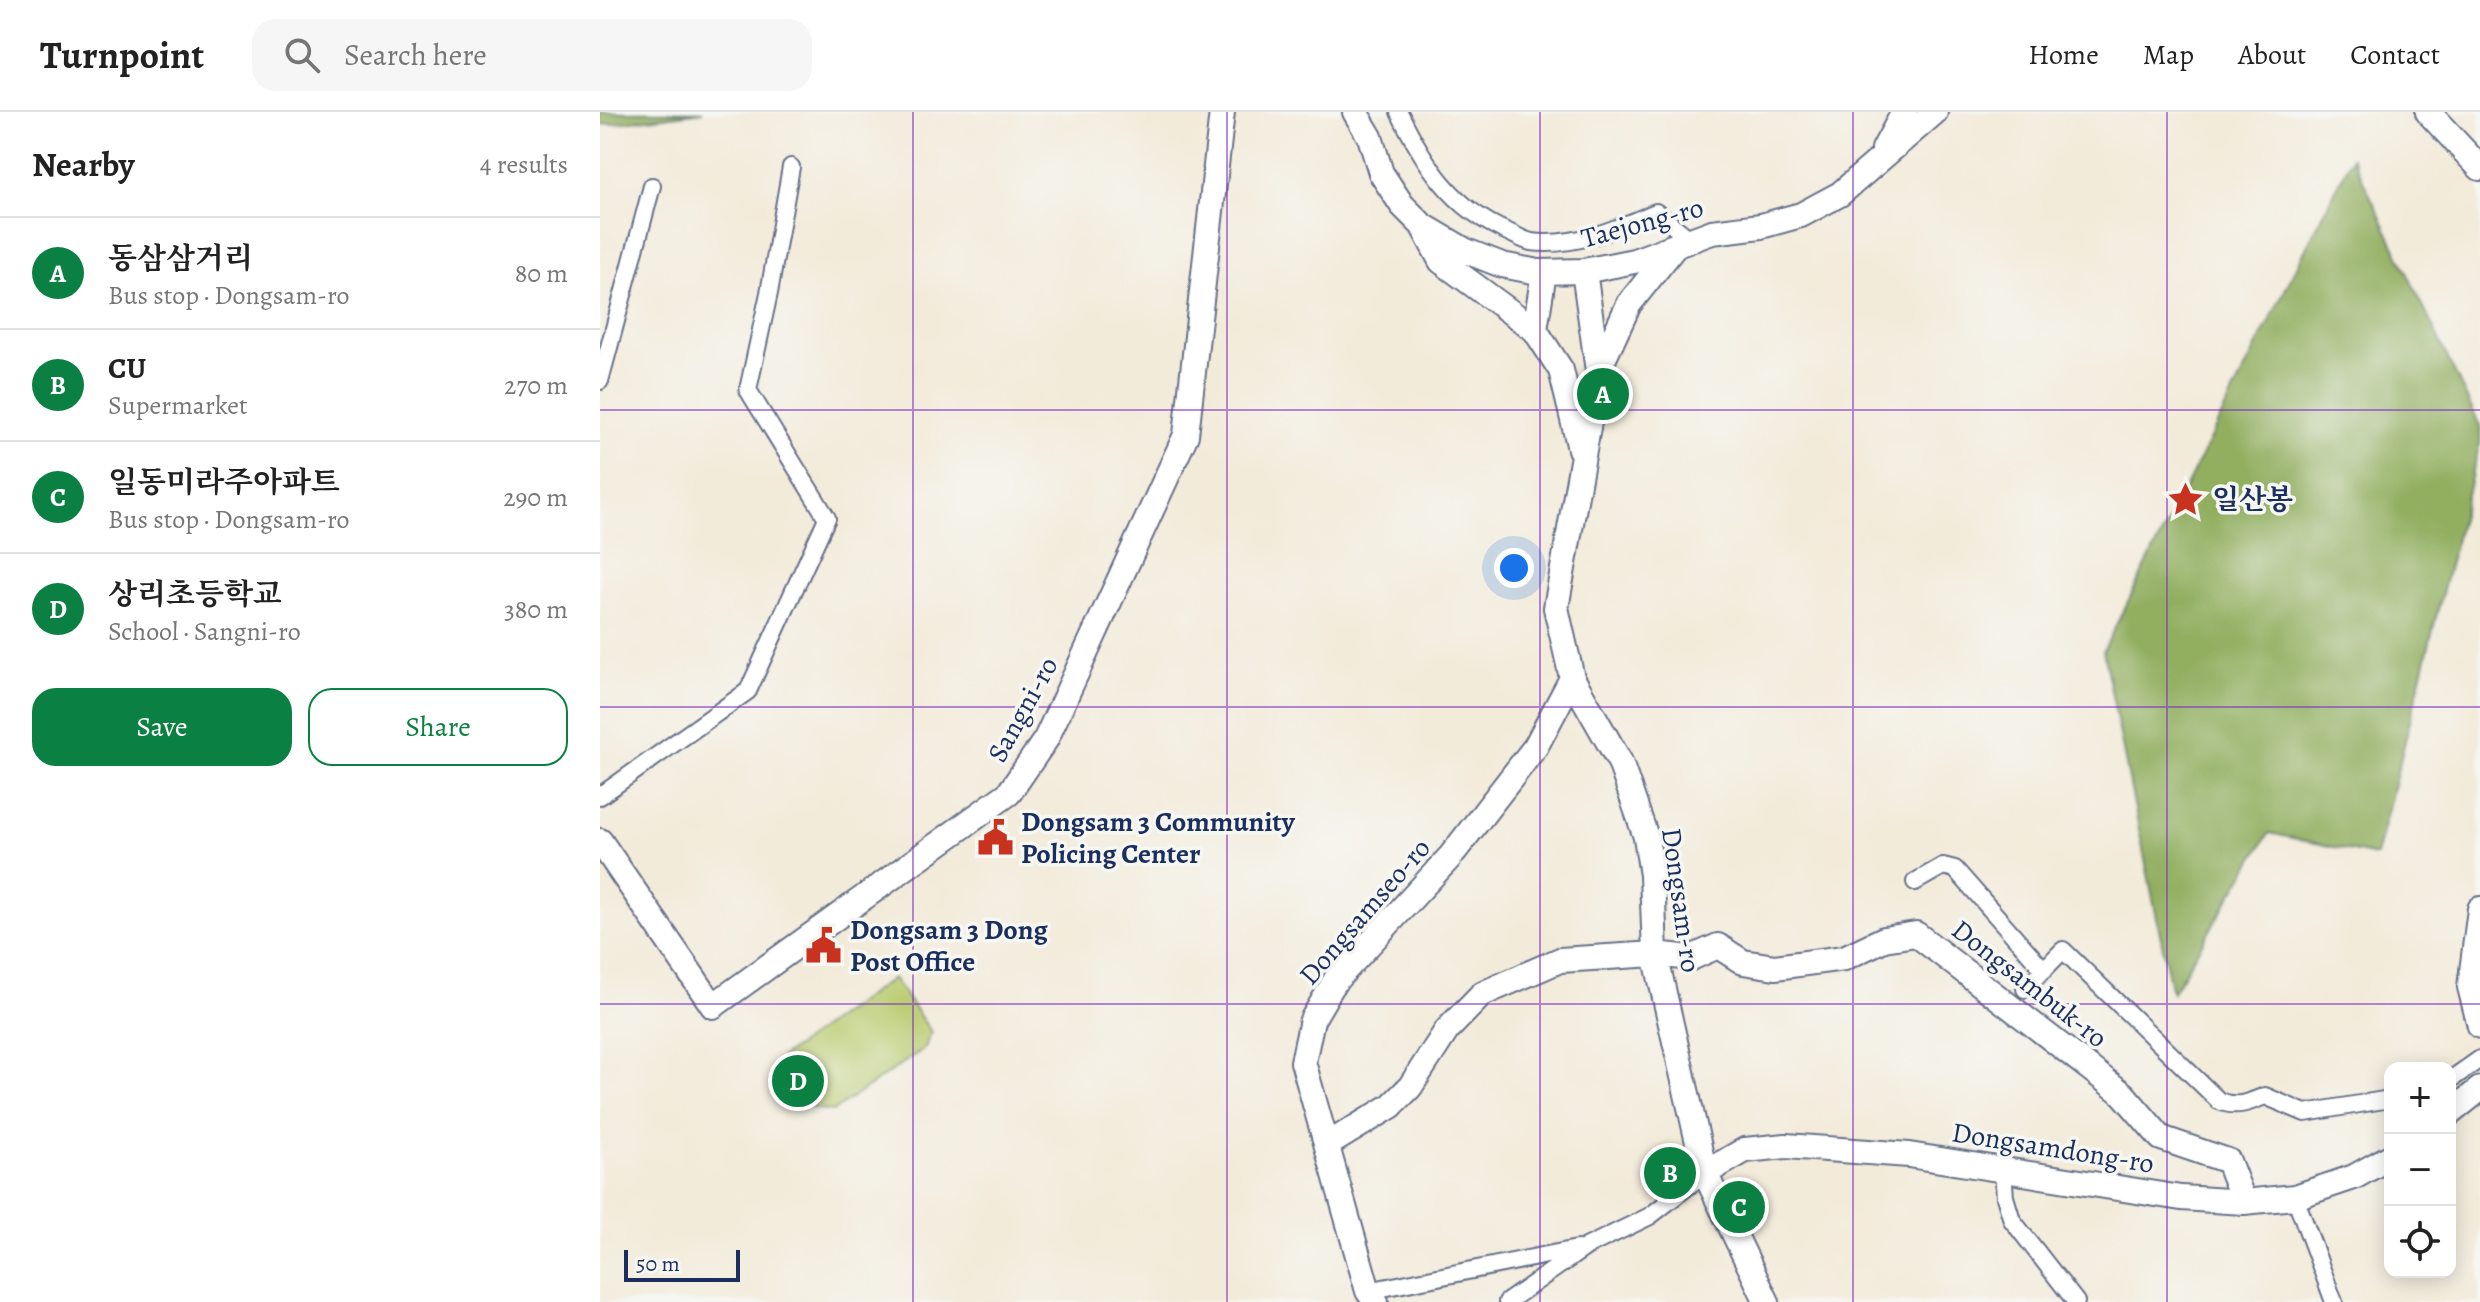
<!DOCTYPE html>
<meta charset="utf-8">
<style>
:root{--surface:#fff;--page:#f6f6f6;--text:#222;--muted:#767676;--line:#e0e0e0;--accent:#0b8043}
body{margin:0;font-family:Alegreya,"Noto Serif KR",serif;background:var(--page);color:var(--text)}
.controls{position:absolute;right:24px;bottom:24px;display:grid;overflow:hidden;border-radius:16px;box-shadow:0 4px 20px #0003}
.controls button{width:72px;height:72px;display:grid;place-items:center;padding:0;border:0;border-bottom:2px solid var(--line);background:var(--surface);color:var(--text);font:40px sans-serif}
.scale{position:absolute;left:24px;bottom:20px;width:116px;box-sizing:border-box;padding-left:8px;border:4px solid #1b2f5e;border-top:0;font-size:22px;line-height:28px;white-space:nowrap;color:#1b2f5e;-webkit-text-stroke:6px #f6f6f2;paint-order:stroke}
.you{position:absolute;left:914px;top:456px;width:28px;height:28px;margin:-20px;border:6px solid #fff;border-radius:50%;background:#1a73e8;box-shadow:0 0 0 12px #1a73e833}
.badge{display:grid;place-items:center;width:52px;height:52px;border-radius:50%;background:var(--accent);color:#fff;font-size:26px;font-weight:700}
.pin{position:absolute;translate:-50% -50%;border:4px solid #fff;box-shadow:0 2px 8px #0006}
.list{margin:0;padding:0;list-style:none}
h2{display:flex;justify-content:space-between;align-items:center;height:104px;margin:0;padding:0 32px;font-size:34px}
h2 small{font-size:26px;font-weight:400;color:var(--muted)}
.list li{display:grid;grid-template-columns:52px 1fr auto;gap:24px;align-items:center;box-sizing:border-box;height:112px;padding:0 32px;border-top:2px solid var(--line)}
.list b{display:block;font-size:30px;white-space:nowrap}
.list p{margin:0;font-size:26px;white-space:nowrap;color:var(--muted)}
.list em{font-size:26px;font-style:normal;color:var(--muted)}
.actions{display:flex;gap:16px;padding:24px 32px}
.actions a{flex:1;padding:18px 0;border:2px solid var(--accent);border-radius:24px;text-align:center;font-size:28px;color:var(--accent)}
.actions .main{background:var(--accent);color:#fff}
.icon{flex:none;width:44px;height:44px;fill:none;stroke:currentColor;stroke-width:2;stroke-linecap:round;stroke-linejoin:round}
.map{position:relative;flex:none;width:1880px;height:1190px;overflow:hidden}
header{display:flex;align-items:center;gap:48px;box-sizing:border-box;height:112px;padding:0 40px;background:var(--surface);border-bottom:2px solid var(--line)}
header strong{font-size:38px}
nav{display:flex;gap:44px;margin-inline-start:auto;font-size:28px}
.search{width:560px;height:72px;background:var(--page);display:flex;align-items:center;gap:20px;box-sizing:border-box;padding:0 28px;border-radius:24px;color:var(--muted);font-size:30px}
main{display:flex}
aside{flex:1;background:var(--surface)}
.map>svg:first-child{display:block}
</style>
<header>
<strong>Turnpoint</strong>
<div class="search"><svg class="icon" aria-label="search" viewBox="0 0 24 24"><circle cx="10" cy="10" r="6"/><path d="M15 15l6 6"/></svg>Search here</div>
<nav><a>Home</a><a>Map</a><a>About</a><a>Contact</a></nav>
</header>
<main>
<aside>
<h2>Nearby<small>4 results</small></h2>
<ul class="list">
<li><span class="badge">A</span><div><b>동삼삼거리</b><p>Bus stop · Dongsam-ro</p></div><em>80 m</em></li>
<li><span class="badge">B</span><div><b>CU</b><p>Supermarket</p></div><em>270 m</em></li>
<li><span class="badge">C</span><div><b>일동미라주아파트</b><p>Bus stop · Dongsam-ro</p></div><em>290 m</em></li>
<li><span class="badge">D</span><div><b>상리초등학교</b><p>School · Sangni-ro</p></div><em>380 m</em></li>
</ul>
<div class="actions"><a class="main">Save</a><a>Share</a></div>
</aside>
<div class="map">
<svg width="1880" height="1190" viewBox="0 0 1880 1190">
<rect width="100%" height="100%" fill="#f6f6f2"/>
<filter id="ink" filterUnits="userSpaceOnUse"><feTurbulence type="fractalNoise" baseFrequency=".0125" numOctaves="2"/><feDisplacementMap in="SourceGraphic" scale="16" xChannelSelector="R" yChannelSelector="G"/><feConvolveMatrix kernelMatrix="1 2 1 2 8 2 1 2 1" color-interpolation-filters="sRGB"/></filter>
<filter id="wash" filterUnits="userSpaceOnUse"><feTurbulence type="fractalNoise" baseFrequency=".006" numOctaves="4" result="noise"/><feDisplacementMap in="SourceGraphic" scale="32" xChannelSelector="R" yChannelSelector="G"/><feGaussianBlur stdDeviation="1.8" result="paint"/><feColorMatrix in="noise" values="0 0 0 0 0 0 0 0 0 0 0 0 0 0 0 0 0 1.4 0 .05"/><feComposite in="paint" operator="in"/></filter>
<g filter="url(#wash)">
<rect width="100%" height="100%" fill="#f3ebda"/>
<!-- green -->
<path fill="#b9cb6e" stroke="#6a7d66" stroke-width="2" d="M 293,866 L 331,920 L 325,936 L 233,999 L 212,996 L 188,962 L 182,945 Z"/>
<!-- forest -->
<path fill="#92af61" stroke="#566f60" stroke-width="2" d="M 0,0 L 103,0 L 0,13 Z
M 1752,45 L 1880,314 L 1880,331 L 1776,744 L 1669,721 L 1572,881 L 1503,539 Z"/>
</g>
<g filter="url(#ink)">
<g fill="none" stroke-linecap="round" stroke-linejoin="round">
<defs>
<path id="street" d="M 799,0 C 824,52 853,97 908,120 C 915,123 923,128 931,130 C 974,136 1018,116 1056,100 L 1091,128
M 0,269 L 52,74
M 0,684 L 148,579 L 227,406 L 148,278 L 169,181 L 191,55
M 1315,770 L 1343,754 L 1355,757 L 1444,858
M 1425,877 L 1463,838 L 1619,989 C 1636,996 1648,991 1665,984 L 1705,1001 L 1790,987
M 1850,968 L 1880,947
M 1403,1058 L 1405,1085 L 1412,1108 L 1476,1190
M 1695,1085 L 1734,1190
M 768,1179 L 977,1137
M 907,1190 L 986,1135 L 1050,1104 L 1105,1061"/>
<path id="secondary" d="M 755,0 L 770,25 L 781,61 L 802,93 L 822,113 L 866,139 L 902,153 L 938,160 L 984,159 L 1034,149 L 1112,120 L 1161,114 L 1201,103 L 1240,82 L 1335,0
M 1828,0 L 1880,56
M 1284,37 L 1304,0
M 822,113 L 841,149 L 935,218 L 961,258 L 980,337
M 984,159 L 998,259 L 956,496 L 972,566 L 1020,650 L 1046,725 L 1052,763 L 1055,842 L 1105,1061 L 1167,1190
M 935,218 L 944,160
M 998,259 L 1029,192 L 1076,133
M 0,729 L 113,894 L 409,681 L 446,627 L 586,323 L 622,0
M 1880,797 L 1870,875 L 1880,914
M 1850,1001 L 1880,977
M 727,1033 L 791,994 L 810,975 L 847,918 L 882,882 L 960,848 L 1055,842 L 1091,846 L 1118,834 L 1143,850 L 1175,855 L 1244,846 L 1284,827 L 1316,822 L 1523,982 L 1561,1026 L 1628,1049 L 1644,1090
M 1105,1061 L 1145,1038 L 1186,1034 L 1309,1043 L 1581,1086 L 1644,1090 L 1695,1085 L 1754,1065 L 1790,1045
M 776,1190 L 768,1179 L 703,950 L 712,908 L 735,869 L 850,745 L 936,634 L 972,566"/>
</defs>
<!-- street casing -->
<use href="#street" stroke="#677189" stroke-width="20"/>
<!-- secondary casing -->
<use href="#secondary" stroke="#677189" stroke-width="28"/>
<!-- street -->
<use href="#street" stroke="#fff" stroke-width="16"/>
<!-- secondary -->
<use href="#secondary" stroke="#fff" stroke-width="24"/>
</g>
</g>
<!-- grid -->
<path fill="none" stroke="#7b2cbf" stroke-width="2" stroke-opacity="0.55" d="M 313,0 L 313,1190M 627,0 L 627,1190M 940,0 L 940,1190M 1253,0 L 1253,1190M 1567,0 L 1567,1190M 0,298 L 1880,298M 0,595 L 1880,595M 0,892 L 1880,892"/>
<!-- icons -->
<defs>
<symbol id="sight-bare" viewBox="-9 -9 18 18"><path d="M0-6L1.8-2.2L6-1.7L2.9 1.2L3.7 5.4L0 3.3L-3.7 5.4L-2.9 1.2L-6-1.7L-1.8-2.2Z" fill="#c8321e" stroke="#f6f6f2" stroke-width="2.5" paint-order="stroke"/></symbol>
<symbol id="civic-bare" viewBox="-9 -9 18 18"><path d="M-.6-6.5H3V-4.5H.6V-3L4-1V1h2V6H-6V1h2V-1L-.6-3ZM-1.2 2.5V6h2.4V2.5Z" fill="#c8321e" stroke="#f6f6f2" stroke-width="2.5" paint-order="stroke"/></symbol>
</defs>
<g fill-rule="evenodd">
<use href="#sight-bare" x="1560" y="362" width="51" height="51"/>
<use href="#civic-bare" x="370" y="700" width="51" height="51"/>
<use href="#civic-bare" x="198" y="808" width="51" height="51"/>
</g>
<g text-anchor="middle" stroke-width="7" stroke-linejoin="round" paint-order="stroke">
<!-- street labels -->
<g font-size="28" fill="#1b2f5e" stroke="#f6f6f2">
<text transform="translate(1042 110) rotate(-15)" y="10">Taejong-ro</text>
<text transform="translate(422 597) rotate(-61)" y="10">Sangni-ro</text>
<text transform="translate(1082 788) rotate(82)" y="10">Dongsam-ro</text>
<text transform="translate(764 799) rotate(-49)" y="10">Dongsamseo-ro</text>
<text transform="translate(1430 871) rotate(38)" y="10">Dongsambuk-ro</text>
<text transform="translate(1453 1035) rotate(9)" y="10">Dongsamdong-ro</text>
</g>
<!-- poi labels -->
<g font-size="28" font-weight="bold" fill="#1b2f5e" stroke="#f6f6f2" text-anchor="start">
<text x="1612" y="397">일산봉</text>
<text x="421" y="719">Dongsam 3 Community<tspan x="421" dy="32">Policing Center</tspan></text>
<text x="250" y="827">Dongsam 3 Dong<tspan x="250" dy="32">Post Office</tspan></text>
</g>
</g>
</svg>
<div class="controls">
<button>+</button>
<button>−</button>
<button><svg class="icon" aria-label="locate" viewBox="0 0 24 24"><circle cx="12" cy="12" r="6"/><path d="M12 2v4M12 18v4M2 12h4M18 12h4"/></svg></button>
</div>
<div class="scale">50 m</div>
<div class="you"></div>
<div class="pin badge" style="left:1003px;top:282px">A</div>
<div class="pin badge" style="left:1070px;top:1061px">B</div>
<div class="pin badge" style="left:1139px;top:1095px">C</div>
<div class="pin badge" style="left:198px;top:969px">D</div>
</div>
</main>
